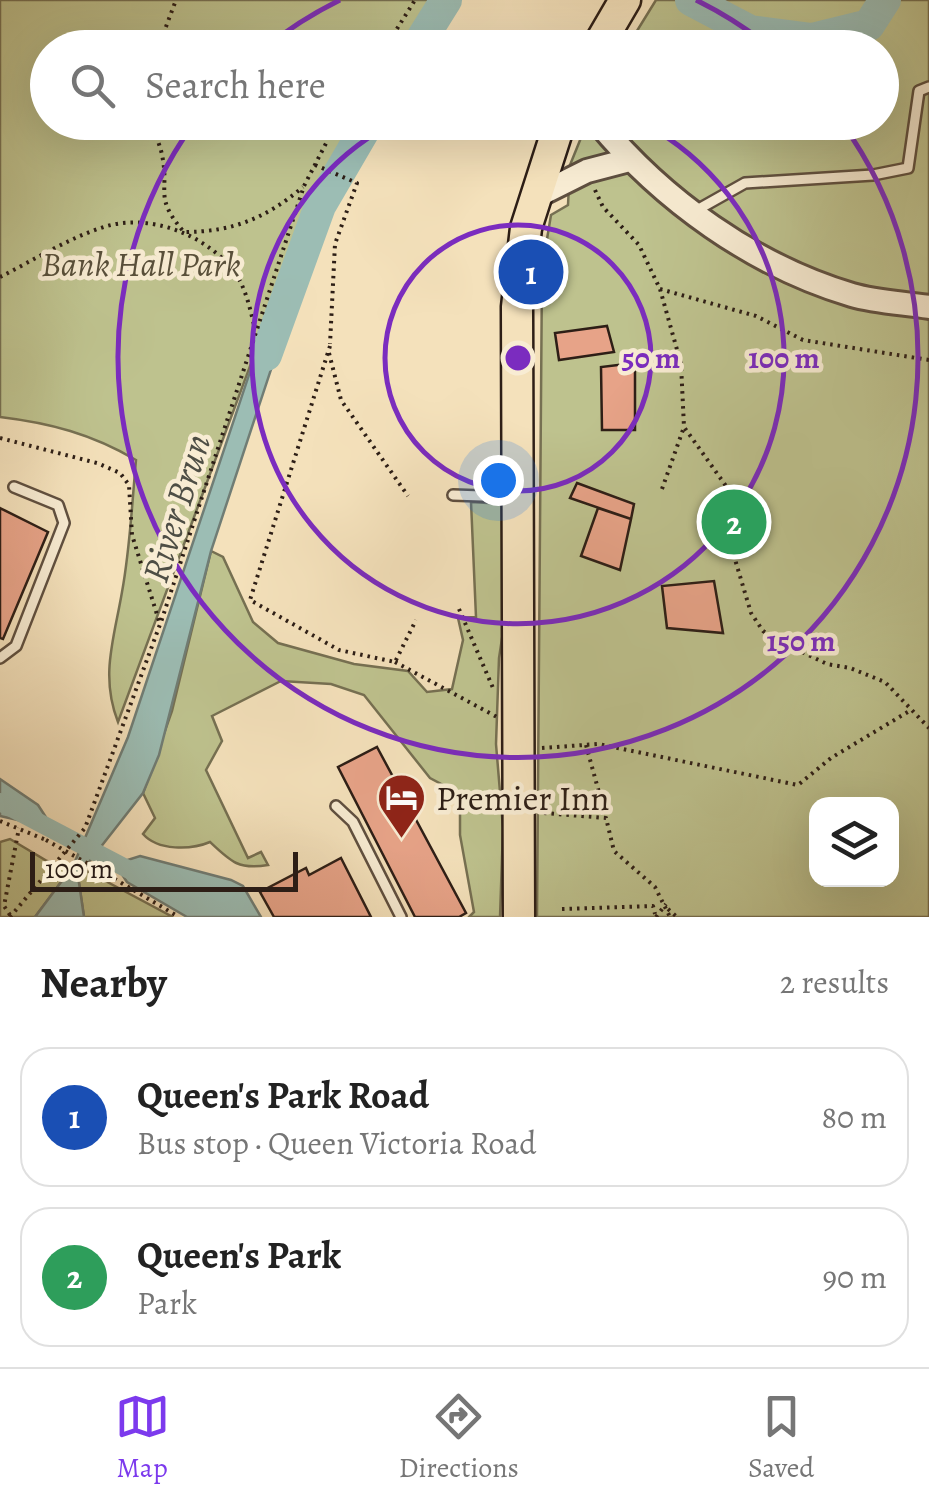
<!DOCTYPE html>
<meta charset="utf-8">
<style>
:root{--surface:#fff;--page:#f2f2f2;--text:#222;--muted:#767676;--line:#e0e0e0;--accent:#7c3aed}
body{margin:0;font-family:Alegreya,serif;background:var(--page);color:var(--text)}
.controls{position:absolute;right:30px;bottom:30px;display:grid;overflow:hidden;border-radius:20px;box-shadow:0 10px 40px #0002}
.controls button{width:90px;height:90px;display:grid;place-items:center;padding:0;border:0;border-bottom:2px solid var(--line);background:var(--surface);color:var(--text);font:50px sans-serif}
.scale{position:absolute;left:30px;bottom:25px;width:268px;box-sizing:border-box;padding-left:10px;border:5px solid #2d1e16;border-top:0;font-size:28px;line-height:35px;white-space:nowrap;color:#2d1e16;-webkit-text-stroke:8px #f8ecd3;paint-order:stroke}
.you{position:absolute;left:498px;top:480px;width:35px;height:35px;margin:-25px;border:8px solid #fff;border-radius:50%;background:#1a73e8;box-shadow:0 0 0 15px #1a73e833}
.badge{display:grid;place-items:center;width:65px;height:65px;border-radius:50%;background:var(--accent);color:#fff;font-size:32px;font-weight:700}
.pin{position:absolute;translate:-50% -50%;border:5px solid #fff;box-shadow:0 2px 10px #0006}
.list{margin:0;padding:0;list-style:none}
h2{display:flex;justify-content:space-between;align-items:center;height:130px;margin:0;padding:0 40px;font-size:42px}
h2 small{font-size:32px;font-weight:400;color:var(--muted)}
.list li{display:grid;grid-template-columns:65px 1fr auto;gap:30px;align-items:center;box-sizing:border-box;height:140px;margin:0 20px 20px;padding:0 20px;border:2px solid var(--line);border-radius:30px}
.list b{display:block;font-size:38px;white-space:nowrap}
.list p{margin:0;font-size:32px;white-space:nowrap;color:var(--muted)}
.list em{font-size:32px;font-style:normal;color:var(--muted)}
.icon{flex:none;width:55px;height:55px;fill:none;stroke:currentColor;stroke-width:2;stroke-linecap:round;stroke-linejoin:round}
.map{position:relative;flex:none;width:929px;height:917px;overflow:hidden}
.search{position:absolute;background:var(--surface);box-shadow:0 10px 40px #0002;left:30px;right:30px;top:30px;height:110px;display:flex;align-items:center;gap:25px;box-sizing:border-box;padding:0 35px;border-radius:55px;color:var(--muted);font-size:38px}
.sheet{height:450px;background:var(--surface)}
nav{display:flex;justify-content:space-around;align-items:center;box-sizing:border-box;height:140px;border-top:2px solid var(--line);background:var(--surface);font-size:28px;color:var(--muted)}
nav a{display:grid;justify-items:center;gap:5px}
nav .on{color:var(--accent)}
.map>svg:first-child{display:block}
</style>
<div class="map">
<svg width="929" height="917" viewBox="0 0 929 917">
<rect width="100%" height="100%" fill="#f4e1bb"/>
<filter id="stains"><feTurbulence type="fractalNoise" baseFrequency=".002" numOctaves="4"/><feColorMatrix values="0 0 0 0 .2 0 0 0 0 .09 0 0 0 0 .02 0 0 0 .5 -.17"/></filter>
<radialGradient id="worn" r=".72"><stop offset=".6" stop-color="#630" stop-opacity="0"/><stop offset="1" stop-color="#630" stop-opacity=".3"/></radialGradient>
<!-- green -->
<path fill="#bec28e" stroke="#767052" stroke-width="2.5" fill-rule="evenodd" d="M 0,0 L 436,0 L 405,47 L 48,48 L 48,122 L 356,123 L 315,191 L 118,722 C 100,676 114,639 122,592 C 130,549 132,504 136,460 C 92,434 50,423 0,417 Z
M 656,0 L 929,0 L 929,917 L 537,917 L 542,269 L 551,215 L 568,205 L 570,165 L 587,123 L 882,122 L 882,48 L 627,47 ZM 816,804 L 892,804 L 892,879 L 816,879 Z
M 471,502 L 504,504 L 508,599 L 499,658 L 496,744 L 503,828 L 500,917 L 469,917 L 474,912 L 460,835 L 460,794 L 430,778 L 364,695 L 331,684 L 281,681 L 212,716 L 222,741 L 206,770 L 248,858 L 261,852 L 268,865 C 239,870 231,862 210,842 C 191,850 158,851 143,834 L 155,818 L 143,793 L 172,711 L 211,551 L 223,557 L 253,622 L 278,643 L 354,664 L 408,671 L 427,692 L 452,689 L 463,640 L 458,618 L 476,617 Z
M 10,839 L 47,861 L 73,866 L 35,917 L 0,917 L 0,842 Z
M 83,869 L 173,917 L 84,917 L 78,876 Z"/>
<!-- water -->
<path fill="#9cbdb4" stroke="#707d75" stroke-width="2.5" d="M 270,312 L 288,318 L 211,551 L 159,755 L 143,793 L 78,876 L 84,917 L 35,917 L 73,866 L 128,737 Z
M 0,779 L 38,805 L 53,828 L 0,816 Z
M 140,856 L 231,880 L 243,886 L 261,917 L 187,917 L 127,882 L 115,864 Z"/>
<g fill="none" stroke-linecap="round" stroke-linejoin="round">
<!-- canal -->
<path stroke="#9cbdb4" stroke-width="18" d="M 0,802 L 137,874"/>
<!-- river -->
<path stroke="#9cbdb4" stroke-width="32" d="M 691,0 L 750,31 L 812,39 L 869,25 L 885,0
M 416,48 L 446,0
M 266,355 L 320,206 L 369,122"/>
</g>
<!-- building -->
<path fill="#e7a388" stroke="#2d1e16" stroke-width="2.5" d="M 607,326 L 614,352 L 559,360 L 555,333 Z
M 635,363 L 635,430 L 602,430 L 601,367 Z
M 577,483 L 634,504 L 631,519 L 570,498 Z
M 0,508 L 48,532 L 3,639 L 0,638 Z
M 598,508 L 631,519 L 620,570 L 581,556 Z
M 714,581 L 723,633 L 667,628 L 662,586 Z
M 377,747 L 466,913 L 459,917 L 415,917 L 338,767 Z
M 341,858 L 371,917 L 274,917 L 260,892 L 306,868 L 309,875 Z"/>
<g fill="none" stroke-linecap="round" stroke-linejoin="round">
<defs>
<path id="service" d="M 697,210 L 745,183 L 873,175 L 908,168 L 919,91 L 929,87
M 453,495 L 510,497
M 0,658 L 16,646 L 64,523 L 58,505 L 14,487
M 336,806 L 353,822 L 401,917"/>
<path id="tertiary" d="M 598,122 C 662,200 754,266 852,295 C 876,302 904,303 929,307
M 535,197 L 587,171 L 629,160"/>
<path id="trunk" d="M 597,48 L 625,0
M 519,917 L 517,307 L 526,228 L 560,122"/>
</defs>
<!-- service casing -->
<use href="#service" stroke="#5f4f3f" stroke-width="14"/>
<!-- tertiary casing -->
<use href="#tertiary" stroke="#5f4f3f" stroke-width="28"/>
<!-- trunk casing -->
<use href="#trunk" stroke="#2d1e16" stroke-width="35"/>
<!-- path -->
<path stroke="#2d1e16" stroke-width="4" stroke-dasharray="2.5 5" stroke-linecap="butt" d="M 158,48 L 176,0
M 385,48 L 415,0
M 151,122 C 154,133 160,144 162,155 C 170,193 153,196 184,232 C 233,232 266,218 303,187
M 315,165 L 357,183 L 335,244 L 330,344
M 595,190 L 603,207 L 639,245 L 660,289 L 681,364 L 684,427 L 736,500 L 734,556 L 751,613 L 763,631 L 779,641 L 827,664 L 850,668 L 885,682 L 929,728
M 0,277 C 34,260 70,237 107,226 C 151,214 204,234 233,270 C 246,287 250,309 255,329
M 660,289 L 756,316 L 803,340 L 929,360
M 330,346 L 250,600 L 339,650 L 395,662 L 416,620
M 329,353 L 341,400 L 408,496
M 0,438 L 97,463 L 120,473 L 129,485 L 132,535 L 160,624
M 662,489 L 684,427
M 459,609 L 493,688
M 395,662 L 497,717
M 586,745 L 606,818
M 542,748 L 598,744 L 798,785 L 831,758 L 911,710
M 544,813 L 606,818 L 614,851 L 655,887 L 670,917
M 0,821 L 46,840
M 108,875 L 179,917
M 562,909 L 653,906 L 655,914
M 668,909 L 677,917
M 10,915 L 4,906 L 19,828
M 10,917 L 85,828 L 162,619 L 304,186 L 337,122
M 656,917 L 666,904"/>
<!-- service -->
<use href="#service" stroke="#f8ecd3" stroke-width="9"/>
<!-- tertiary -->
<use href="#tertiary" stroke="#f8ecd3" stroke-width="22"/>
<!-- trunk -->
<use href="#trunk" stroke="#f4e1bb" stroke-width="30"/>
<!-- path-bridge -->
<path stroke="#2d1e16" stroke-width="4" stroke-dasharray="2.5 5" stroke-linecap="butt" d="M 46,840 L 108,875"/>
</g>
<!-- distance rings -->
<g fill="none" stroke="#7b2cbf" stroke-width="5">
<circle cx="518" cy="358" r="133"/>
<path d="M643 123A266 266 0 1 1 393 123"/>
<path d="M266 47A400 400 0 0 1 340 0M696 0A400 400 0 0 1 770 47M842 123A400 400 0 1 1 194 123"/>
</g>
<!-- icons -->
<defs>
<symbol id="hotel-pin" viewBox="-11 -11 22 30"><path d="M0 17L-7.5 6A9.5 9.5 0 1 1 7.5 6Z" fill="#8f2418" stroke="#f8ecd3"/><path d="M-6-4.5h1.5V1H6V5H4.5V3h-9V5H-6ZM-4 0a1.8 1.8 0 1 1 3.6 0ZM.5 0V-2.5h3Q6-2.5 6 0Z" fill="#fff"/></symbol>
</defs>
<g fill-rule="evenodd">
<use href="#hotel-pin" x="374" y="770" width="55" height="75"/>
</g>
<g text-anchor="middle" stroke-width="9" stroke-linejoin="round" paint-order="stroke">
<!-- park labels -->
<g font-size="35" font-style="italic" fill="#584f3a" stroke="#f8ecd3">
<text x="141" y="276">Bank Hall Park</text>
</g>
<!-- poi labels -->
<g font-size="35" fill="#2d1e16" stroke="#f8ecd3" text-anchor="start">
<text x="436" y="810">Premier Inn</text>
</g>
<!-- water labels -->
<g font-size="38" font-style="italic" fill="#4e4e45" stroke="#f8ecd3">
<text transform="translate(176 508) rotate(-73)" y="13">River Brun</text>
</g>
</g>
<circle cx="518" cy="358" r="15" fill="#7b2cbf" stroke="#f8ecd3" stroke-width="5"/>
<g font-size="30" text-anchor="middle" font-weight="bold" fill="#7b2cbf" stroke="#f8ecd3" stroke-width="9" stroke-linejoin="round" paint-order="stroke">
<text x="651" y="368">50 m</text>
<text x="784" y="368">100 m</text>
<text x="801" y="651">150 m</text>
</g>
<rect width="100%" height="100%" filter="url(#stains)"/>
<rect width="100%" height="100%" fill="url(#worn)"/>
</svg>
<div class="controls">
<button><svg class="icon" aria-label="layers" viewBox="0 0 24 24"><path d="M12 4l9 5-9 5-9-5zM3 14l9 5 9-5"/></svg></button>
</div>
<div class="scale">100 m</div>
<div class="you"></div>
<div class="pin badge" style="left:531px;top:272px;background:#1a4fb4">1</div>
<div class="pin badge" style="left:734px;top:522px;background:#2e9e5b">2</div>
<div class="search"><svg class="icon" aria-label="search" viewBox="0 0 24 24"><circle cx="10" cy="10" r="6"/><path d="M15 15l6 6"/></svg>Search here</div>
</div>
<section class="sheet">
<h2>Nearby<small>2 results</small></h2>
<ul class="list">
<li><span class="badge" style="background:#1a4fb4">1</span><div><b>Queen's Park Road</b><p>Bus stop · Queen Victoria Road</p></div><em>80 m</em></li>
<li><span class="badge" style="background:#2e9e5b">2</span><div><b>Queen's Park</b><p>Park</p></div><em>90 m</em></li>
</ul>
</section>
<nav>
<a class="on"><svg class="icon" aria-label="map" viewBox="0 0 24 24"><path d="M3 6l6-2 6 2 6-2v14l-6 2-6-2-6 2zM9 4v14M15 6v14"/></svg>Map</a>
<a><svg class="icon" aria-label="directions" viewBox="0 0 24 24"><path d="M12 3l9 9-9 9-9-9zM9 14v-3h6M13 9l2 2-2 2"/></svg>Directions</a>
<a><svg class="icon" aria-label="saved" viewBox="0 0 24 24"><path d="M7 4h10v16l-5-4-5 4z"/></svg>Saved</a>
</nav>
